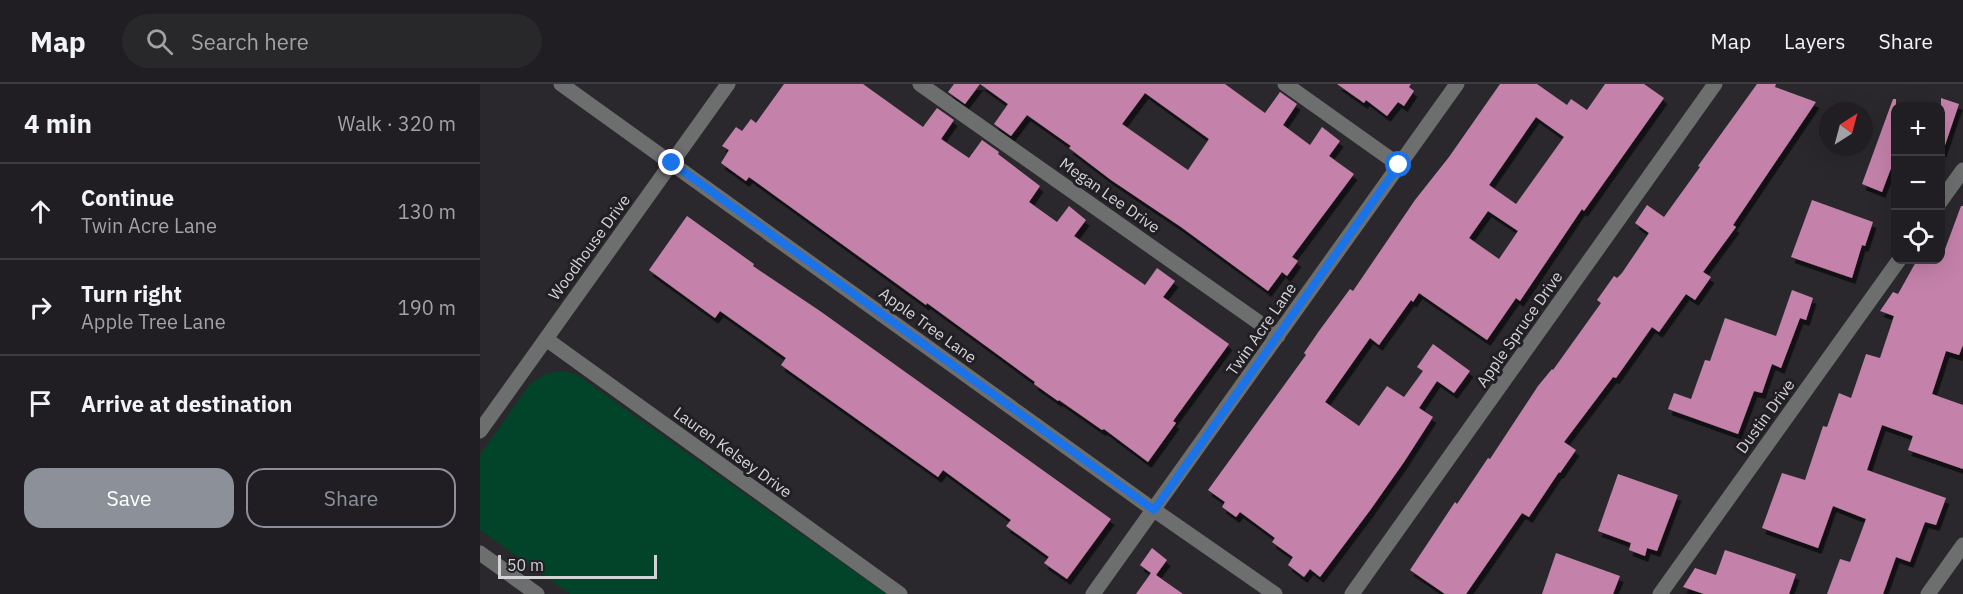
<!DOCTYPE html>
<meta charset="utf-8">
<style>
:root{--surface:#201e22;--page:#28272a;--text:#f1f3f6;--muted:#a2a2a5;--line:#3d3c40;--accent:#8c9099}
body{margin:0;font-family:"IBM Plex Sans",sans-serif;background:var(--page);color:var(--text)}
.controls{position:absolute;right:18px;top:18px;display:grid;overflow:hidden;border-radius:12px;box-shadow:0 6px 24px #0002}
.controls button{width:54px;height:54px;display:grid;place-items:center;padding:0;border:0;border-bottom:2px solid var(--line);background:var(--surface);color:var(--text);font:30px sans-serif}
.compass{position:absolute;left:1339px;top:18px;width:54px;height:54px;border-radius:50%;background:var(--surface);box-shadow:0 6px 24px #0002;rotate:36deg}
.scale{position:absolute;left:18px;bottom:15px;width:159px;box-sizing:border-box;padding-left:6px;border:3px solid #d3d2d5;border-top:0;font-size:16px;line-height:21px;white-space:nowrap;color:#d3d2d5;-webkit-text-stroke:4px #211e24;paint-order:stroke}
.stop{position:absolute;width:18px;height:18px;margin:-14px;border:4px solid #1a73e8;border-radius:50%;background:#fff}
.stop.end{background:#1a73e8;border-color:#fff;box-shadow:0 2px 6px #0008}
.list{margin:0;padding:0;list-style:none}
h2{display:flex;justify-content:space-between;align-items:center;height:78px;margin:0;padding:0 24px;font-size:26px}
h2 small{font-size:20px;font-weight:400;color:var(--muted)}
.list li{display:grid;grid-template-columns:39px 1fr auto;gap:18px;align-items:center;box-sizing:border-box;height:96px;padding:0 24px;border-top:2px solid var(--line)}
.list b{display:block;font-size:22px;white-space:nowrap}
.list p{margin:0;font-size:20px;white-space:nowrap;color:var(--muted)}
.list em{font-size:20px;font-style:normal;color:var(--muted)}
.actions{display:flex;gap:12px;padding:18px 24px}
.actions a{flex:1;padding:14px 0;border:2px solid var(--accent);border-radius:18px;text-align:center;font-size:21px;color:var(--accent)}
.actions .main{background:var(--accent);color:#fff}
.icon{flex:none;width:33px;height:33px;fill:none;stroke:currentColor;stroke-width:2;stroke-linecap:round;stroke-linejoin:round}
.map{position:relative;flex:none;width:1483px;height:510px;overflow:hidden}
header{display:flex;align-items:center;gap:36px;box-sizing:border-box;height:84px;padding:0 30px;background:var(--surface);border-bottom:2px solid var(--line)}
header strong{font-size:28px}
nav{display:flex;gap:33px;margin-inline-start:auto;font-size:21px}
.search{width:420px;height:54px;background:var(--page);display:flex;align-items:center;gap:15px;box-sizing:border-box;padding:0 21px;border-radius:33px;color:var(--muted);font-size:22px}
main{display:flex}
aside{flex:1;background:var(--surface)}
.map>svg:first-child{display:block}
</style>
<header>
<strong>Map</strong>
<div class="search"><svg class="icon" aria-label="search" viewBox="0 0 24 24"><circle cx="10" cy="10" r="6"/><path d="M15 15l6 6"/></svg>Search here</div>
<nav><a>Map</a><a>Layers</a><a>Share</a></nav>
</header>
<main>
<aside>
<h2>4 min<small>Walk · 320 m</small></h2>
<ul class="list">
<li><svg class="icon" aria-label="ahead" viewBox="0 0 24 24"><path d="M12 20V5M6 11l6-6 6 6"/></svg><div><b>Continue</b><p>Twin Acre Lane</p></div><em>130 m</em></li>
<li><svg class="icon" aria-label="right" viewBox="0 0 24 24"><path d="M7 20v-9h11M14 6l5 5-5 5"/></svg><div><b>Turn right</b><p>Apple Tree Lane</p></div><em>190 m</em></li>
<li><svg class="icon" aria-label="arrive" viewBox="0 0 24 24"><path d="M6 21V4h12l-3 4 3 4H6"/></svg><div><b>Arrive at destination</b></div></li>
</ul>
<div class="actions"><a class="main">Save</a><a>Share</a></div>
</aside>
<div class="map">
<svg width="1483" height="510" viewBox="0 0 1483 510">
<defs>
<filter id="shadow"><feDropShadow dx="3.5" dy="6" stdDeviation="0" flood-color="#0009"/></filter>
</defs>
<rect width="100%" height="100%" fill="#2b282d"/>
<!-- green -->
<path fill="#02442a" d="M 82,287 L 96,290 L 103,295 L 406,510 L 90,510 L 0,446 L 0,371 L 50,300 L 65,290 Z"/>
<!-- building -->
<path fill="#c482aa" fill-rule="evenodd" filter="url(#shadow)" d="M 304,0 L 383,0 L 443,43 L 457,24 L 474,36 L 461,55 L 489,74 L 502,56 L 519,68 L 518,70 L 560,102 L 549,118 L 577,138 L 589,122 L 606,136 L 594,152 L 665,201 L 677,184 L 695,197 L 683,213 L 749,260 L 693,337 L 696,339 L 668,378 L 624,345 L 622,346 L 579,316 L 578,317 L 554,300 L 555,298 L 447,219 L 446,221 L 269,93 L 266,97 L 241,79 L 249,66 L 242,62 L 256,43 L 262,47 L 271,35 L 276,39 Z
M 474,0 L 500,0 L 485,20 L 468,8 Z
M 500,0 L 745,0 L 785,29 L 800,8 L 817,20 L 803,41 L 830,61 L 842,43 L 860,57 L 849,72 L 874,90 L 812,173 L 818,177 L 807,192 L 802,188 L 788,207 L 701,143 L 631,96 L 589,64 L 591,62 L 547,31 L 531,52 L 514,40 L 528,20 ZM 665,9 L 729,55 L 708,86 L 642,40 Z
M 857,0 L 931,0 L 929,3 L 934,7 L 924,22 L 918,18 L 907,32 L 886,16 L 884,19 Z
M 1020,0 L 1057,0 L 1087,21 L 1091,15 L 1107,26 L 1125,0 L 1164,0 L 1184,14 L 1104,127 L 1102,125 L 1040,217 L 1036,214 L 1007,256 L 939,209 L 933,218 L 931,216 L 899,261 L 890,254 L 845,318 L 879,342 L 907,302 L 924,313 L 943,287 L 937,283 L 953,260 L 990,287 L 974,309 L 957,297 L 939,324 L 953,333 L 924,378 L 891,425 L 840,493 L 830,485 L 824,493 L 808,481 L 813,473 L 792,458 L 795,454 L 760,428 L 756,433 L 742,423 L 745,418 L 728,406 L 826,271 L 824,269 L 839,247 L 870,205 L 873,207 L 935,116 L 969,73 ZM 1056,33 L 1084,53 L 1036,120 L 1009,101 ZM 1008,127 L 1038,147 L 1019,175 L 989,154 Z
M 1277,0 L 1296,0 L 1295,3 L 1336,18 L 1253,141 L 1256,143 L 1223,188 L 1231,193 L 1215,216 L 1206,210 L 1179,248 L 1172,243 L 1136,294 L 1133,293 L 1084,358 L 1096,366 L 1080,389 L 1079,388 L 1049,433 L 1042,429 L 986,510 L 965,510 L 930,486 L 975,418 L 977,420 L 1008,374 L 1010,375 L 1058,302 L 1072,285 L 1073,286 L 1121,219 L 1117,216 L 1134,192 L 1137,194 L 1142,189 L 1169,149 L 1155,139 L 1167,121 L 1184,133 L 1220,83 L 1218,82 Z
M 1461,14 L 1479,20 L 1463,67 L 1461,67 Z
M 1413,15 L 1416,15 L 1416,71 L 1402,108 L 1382,100 Z
M 1332,116 L 1393,138 L 1385,162 L 1382,161 L 1372,194 L 1311,173 Z
M 1481,122 L 1483,122 L 1483,261 L 1479,271 L 1466,267 L 1452,310 L 1483,321 L 1483,385 L 1428,366 L 1433,352 L 1402,341 L 1387,386 L 1466,414 L 1456,441 L 1445,438 L 1430,478 L 1416,473 L 1403,510 L 1347,510 L 1360,475 L 1370,478 L 1386,435 L 1353,422 L 1338,464 L 1282,444 L 1302,389 L 1325,396 L 1343,342 L 1347,343 L 1359,309 L 1371,314 L 1386,270 L 1400,274 L 1414,232 L 1400,227 L 1413,208 L 1418,210 L 1437,176 L 1461,176 Z
M 207,132 L 274,180 L 273,182 L 340,227 L 631,435 L 587,495 L 564,479 L 569,473 L 526,442 L 531,436 L 463,386 L 458,393 L 301,281 L 306,274 L 240,227 L 235,234 L 169,186 Z
M 1312,206 L 1333,214 L 1326,236 L 1320,234 L 1301,284 L 1292,280 L 1282,309 L 1274,307 L 1258,350 L 1188,325 L 1194,309 L 1211,315 L 1225,276 L 1230,277 L 1245,234 L 1296,252 Z
M 1138,390 L 1198,411 L 1177,467 L 1167,464 L 1165,472 L 1149,466 L 1151,459 L 1118,447 Z
M 672,464 L 687,476 L 676,491 L 703,510 L 656,510 L 671,489 L 660,481 Z
M 1245,466 L 1316,490 L 1309,510 L 1224,510 L 1203,503 L 1215,484 L 1236,491 Z
M 1076,469 L 1140,492 L 1133,510 L 1062,510 Z"/>
<g fill="none" stroke-linecap="round" stroke-linejoin="round">
<!-- minor -->
<path stroke="#6c6f6e" stroke-width="15" d="M 81,0 L 674,426 L 795,510
M 440,0 L 798,252
M 805,0 L 919,81
M 1460,118 L 1483,86
M 66,255 L 420,510
M 0,347 L 248,0
M 0,469 L 57,510
M 613,510 L 977,0
M 872,510 L 1235,0
M 1180,510 L 1419,176
M 1448,510 L 1483,461"/>
</g>
<g fill="none" stroke-linecap="round" stroke-linejoin="round">
<!-- route -->
<path stroke="#1a73e8" stroke-width="8" d="M 192,79 L 674,426 L 919,81"/>
</g>
<g text-anchor="middle" stroke-width="6" stroke-linejoin="round" paint-order="stroke">
<!-- street labels -->
<g font-size="16" fill="#d3d2d5" stroke="#211e24">
<text transform="translate(630 111) rotate(35)" y="6">Megan Lee Drive</text>
<text transform="translate(109 163) rotate(-54)" y="6">Woodhouse Drive</text>
<text transform="translate(448 241) rotate(36)" y="6">Apple Tree Lane</text>
<text transform="translate(781 245) rotate(-55)" y="6">Twin Acre Lane</text>
<text transform="translate(1039 245) rotate(-55)" y="6">Apple Spruce Drive</text>
<text transform="translate(1285 332) rotate(-54)" y="6">Dustin Drive</text>
<text transform="translate(253 368) rotate(36)" y="6">Lauren Kelsey Drive</text>
</g>
</g>
</svg>
<div class="controls">
<button>+</button>
<button>−</button>
<button><svg class="icon" aria-label="locate" viewBox="0 0 24 24"><circle cx="12" cy="12" r="6"/><path d="M12 2v4M12 18v4M2 12h4M18 12h4"/></svg></button>
</div>
<svg class="compass" viewBox="-18 -18 36 36"><path d="M0-13l5 13h-10z" fill="#e53935"/><path d="M0 13l5-13h-10z" fill="#a2a2a5"/></svg>
<div class="scale">50 m</div>
<div class="stop" style="left:919px;top:81px"></div>
<div class="stop end" style="left:192px;top:79px"></div>
</div>
</main>
